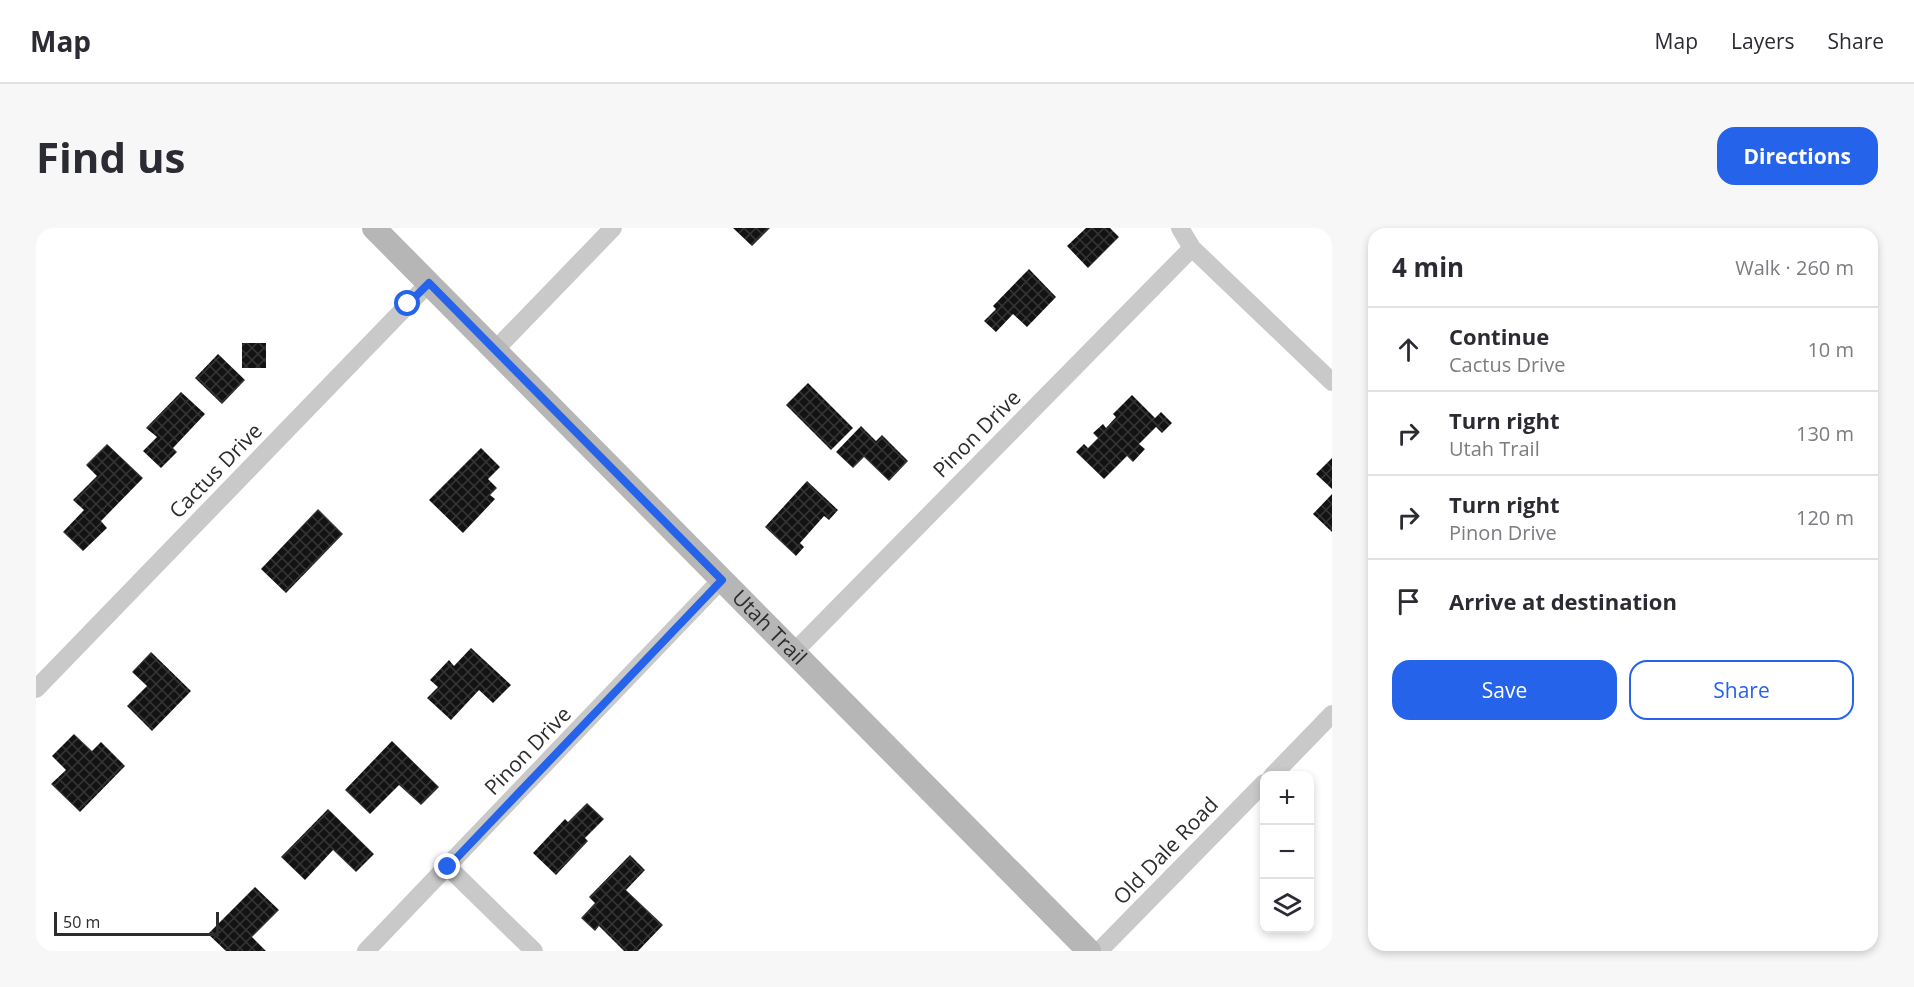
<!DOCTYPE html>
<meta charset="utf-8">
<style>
:root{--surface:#fff;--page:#f7f7f7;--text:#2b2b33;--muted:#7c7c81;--line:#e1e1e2;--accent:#2563eb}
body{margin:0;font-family:"Open Sans",sans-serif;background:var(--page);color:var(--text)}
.controls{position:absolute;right:18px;bottom:18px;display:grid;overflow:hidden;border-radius:12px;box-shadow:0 3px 9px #0003}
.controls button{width:54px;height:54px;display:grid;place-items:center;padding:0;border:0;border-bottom:2px solid var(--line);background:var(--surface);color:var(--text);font:30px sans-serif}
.scale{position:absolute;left:18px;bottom:15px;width:165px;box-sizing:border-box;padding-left:6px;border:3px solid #2c2c2c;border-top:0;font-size:16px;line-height:21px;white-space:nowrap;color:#2c2c2c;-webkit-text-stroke:4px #fff;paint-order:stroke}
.stop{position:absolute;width:18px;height:18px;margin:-14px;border:4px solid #2563eb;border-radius:50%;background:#fff}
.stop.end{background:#2563eb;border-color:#fff;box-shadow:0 2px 6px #0008}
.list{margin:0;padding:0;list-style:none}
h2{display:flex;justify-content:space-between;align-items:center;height:78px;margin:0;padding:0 24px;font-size:26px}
h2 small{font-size:20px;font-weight:400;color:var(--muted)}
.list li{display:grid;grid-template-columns:39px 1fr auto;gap:18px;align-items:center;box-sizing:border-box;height:84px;padding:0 24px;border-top:2px solid var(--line)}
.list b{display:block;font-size:22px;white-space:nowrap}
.list p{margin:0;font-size:20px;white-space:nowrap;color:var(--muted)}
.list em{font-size:20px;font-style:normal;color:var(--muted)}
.actions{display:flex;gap:12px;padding:18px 24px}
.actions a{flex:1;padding:14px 0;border:2px solid var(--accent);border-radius:18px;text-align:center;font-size:21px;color:var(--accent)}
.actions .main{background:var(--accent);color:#fff}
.icon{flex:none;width:33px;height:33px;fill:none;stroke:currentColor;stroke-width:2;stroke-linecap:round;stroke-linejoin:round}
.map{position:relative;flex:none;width:1296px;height:723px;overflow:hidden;border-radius:18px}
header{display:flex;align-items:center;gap:36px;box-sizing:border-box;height:84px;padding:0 30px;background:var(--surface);border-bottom:2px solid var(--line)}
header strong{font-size:28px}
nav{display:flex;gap:33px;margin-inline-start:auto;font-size:21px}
.intro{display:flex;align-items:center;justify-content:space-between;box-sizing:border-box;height:144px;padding:0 36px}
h1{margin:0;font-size:42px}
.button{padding:15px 27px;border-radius:18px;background:var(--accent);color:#fff;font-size:21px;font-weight:700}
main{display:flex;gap:36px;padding:0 36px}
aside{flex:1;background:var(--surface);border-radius:18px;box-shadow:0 3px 9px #0003}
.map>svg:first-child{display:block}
</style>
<header>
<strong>Map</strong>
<nav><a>Map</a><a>Layers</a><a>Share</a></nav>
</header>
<div class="intro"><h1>Find us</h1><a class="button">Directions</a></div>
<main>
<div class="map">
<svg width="1296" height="723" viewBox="0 0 1296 723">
<defs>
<pattern id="building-cross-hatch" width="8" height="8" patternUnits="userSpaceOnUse" patternTransform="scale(1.5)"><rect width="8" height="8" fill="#131313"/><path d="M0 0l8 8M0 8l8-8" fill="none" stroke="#363636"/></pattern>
</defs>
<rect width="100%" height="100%" fill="#fff"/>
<!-- building -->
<path fill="url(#building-cross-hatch)" d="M 697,0 L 734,0 L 716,18 Z
M 1050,0 L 1074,0 L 1083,9 L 1052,40 L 1031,18 Z
M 993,41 L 1020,69 L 991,99 L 977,86 L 960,104 L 948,93 L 960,81 L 957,78 Z
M 206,115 L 230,115 L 230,140 L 206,140 Z
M 182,126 L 209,152 L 186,176 L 159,150 Z
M 772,155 L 817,200 L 795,222 L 750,177 Z
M 145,164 L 169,186 L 137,220 L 141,224 L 125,240 L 107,223 L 121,209 L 110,200 Z
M 1096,167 L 1119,190 L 1125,184 L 1136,195 L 1126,205 L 1120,199 L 1103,216 L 1109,221 L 1097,234 L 1091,228 L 1068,251 L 1040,224 L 1048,216 L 1052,220 L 1062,210 L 1057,205 L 1067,196 L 1070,200 L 1080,189 L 1077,186 Z
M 825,198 L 840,213 L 846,207 L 872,233 L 853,253 L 828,229 L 817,240 L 800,224 Z
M 71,216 L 107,250 L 65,293 L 71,300 L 47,323 L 27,304 L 48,282 L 37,272 L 61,248 L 50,237 Z
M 445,220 L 464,239 L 452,251 L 461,260 L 454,267 L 459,271 L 427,305 L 393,272 Z
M 1296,230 L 1296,261 L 1280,246 Z
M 771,253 L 802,282 L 793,292 L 788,288 L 764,315 L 768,319 L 760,328 L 729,299 Z
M 1296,266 L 1296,304 L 1277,286 Z
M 282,281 L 307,306 L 250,365 L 225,341 Z
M 435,420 L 475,457 L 457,475 L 443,462 L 415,492 L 391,470 L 402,459 L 394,452 L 413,432 L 418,438 Z
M 115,424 L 155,463 L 116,503 L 91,478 L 111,458 L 96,444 Z
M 38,506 L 56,523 L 65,514 L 89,538 L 44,584 L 15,556 L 30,542 L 16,528 Z
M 356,513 L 403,559 L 385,577 L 363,557 L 334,586 L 309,562 Z
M 551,575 L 568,591 L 549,610 L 552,613 L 520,647 L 497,625 L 529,591 L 532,594 Z
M 292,581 L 338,626 L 320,644 L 297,622 L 269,652 L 245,629 Z
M 594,627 L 609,642 L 590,662 L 627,697 L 602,723 L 588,723 L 563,698 L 559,703 L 545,690 L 559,675 L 553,669 Z
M 219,659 L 243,682 L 216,709 L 230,723 L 190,723 L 172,706 Z"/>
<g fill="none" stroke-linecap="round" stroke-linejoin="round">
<!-- minor -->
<path stroke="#c9c9c9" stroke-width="18" d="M 1144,0 L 1156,20 L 1296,154
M 460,121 L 577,0
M 758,424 L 1156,20
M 0,461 L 393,55
M 1236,548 L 1296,486
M 412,639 L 498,723
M 330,723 L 685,352
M 1063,723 L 1228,555"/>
<!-- secondary -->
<path stroke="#b6b6b6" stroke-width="24" id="s1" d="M 338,0 L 1053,723"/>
</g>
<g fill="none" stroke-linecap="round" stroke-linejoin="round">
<!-- route -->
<path stroke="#2563eb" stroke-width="8" d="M 372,76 L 393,55 L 686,352 L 412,639"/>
</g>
<g text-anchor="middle" stroke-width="6" stroke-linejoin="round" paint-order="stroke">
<!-- street labels -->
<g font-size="21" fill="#2c2c2c" stroke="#fff">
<text transform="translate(941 206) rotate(-45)" y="7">Pinon Drive</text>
<text transform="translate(180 243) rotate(-46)" y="7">Cactus Drive</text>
<text dy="7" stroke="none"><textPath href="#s1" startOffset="562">Utah Trail</textPath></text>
<text transform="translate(492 523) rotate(-46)" y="7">Pinon Drive</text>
<text transform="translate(1130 623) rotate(-46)" y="7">Old Dale Road</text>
</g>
</g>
</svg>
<div class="controls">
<button>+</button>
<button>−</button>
<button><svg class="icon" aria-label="layers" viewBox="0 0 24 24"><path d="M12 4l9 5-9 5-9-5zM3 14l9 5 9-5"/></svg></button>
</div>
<div class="scale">50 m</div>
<div class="stop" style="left:372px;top:76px"></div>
<div class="stop end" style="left:412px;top:639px"></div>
</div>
<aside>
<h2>4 min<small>Walk · 260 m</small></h2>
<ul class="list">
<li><svg class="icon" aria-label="ahead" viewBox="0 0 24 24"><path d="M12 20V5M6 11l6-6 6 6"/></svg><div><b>Continue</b><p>Cactus Drive</p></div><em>10 m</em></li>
<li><svg class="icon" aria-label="right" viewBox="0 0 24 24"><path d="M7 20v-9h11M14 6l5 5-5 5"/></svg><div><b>Turn right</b><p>Utah Trail</p></div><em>130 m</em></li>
<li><svg class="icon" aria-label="right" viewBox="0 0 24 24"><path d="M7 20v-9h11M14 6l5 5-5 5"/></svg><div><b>Turn right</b><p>Pinon Drive</p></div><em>120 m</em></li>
<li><svg class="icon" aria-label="arrive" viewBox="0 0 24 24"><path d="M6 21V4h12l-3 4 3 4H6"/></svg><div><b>Arrive at destination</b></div></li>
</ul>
<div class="actions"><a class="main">Save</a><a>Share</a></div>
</aside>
</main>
